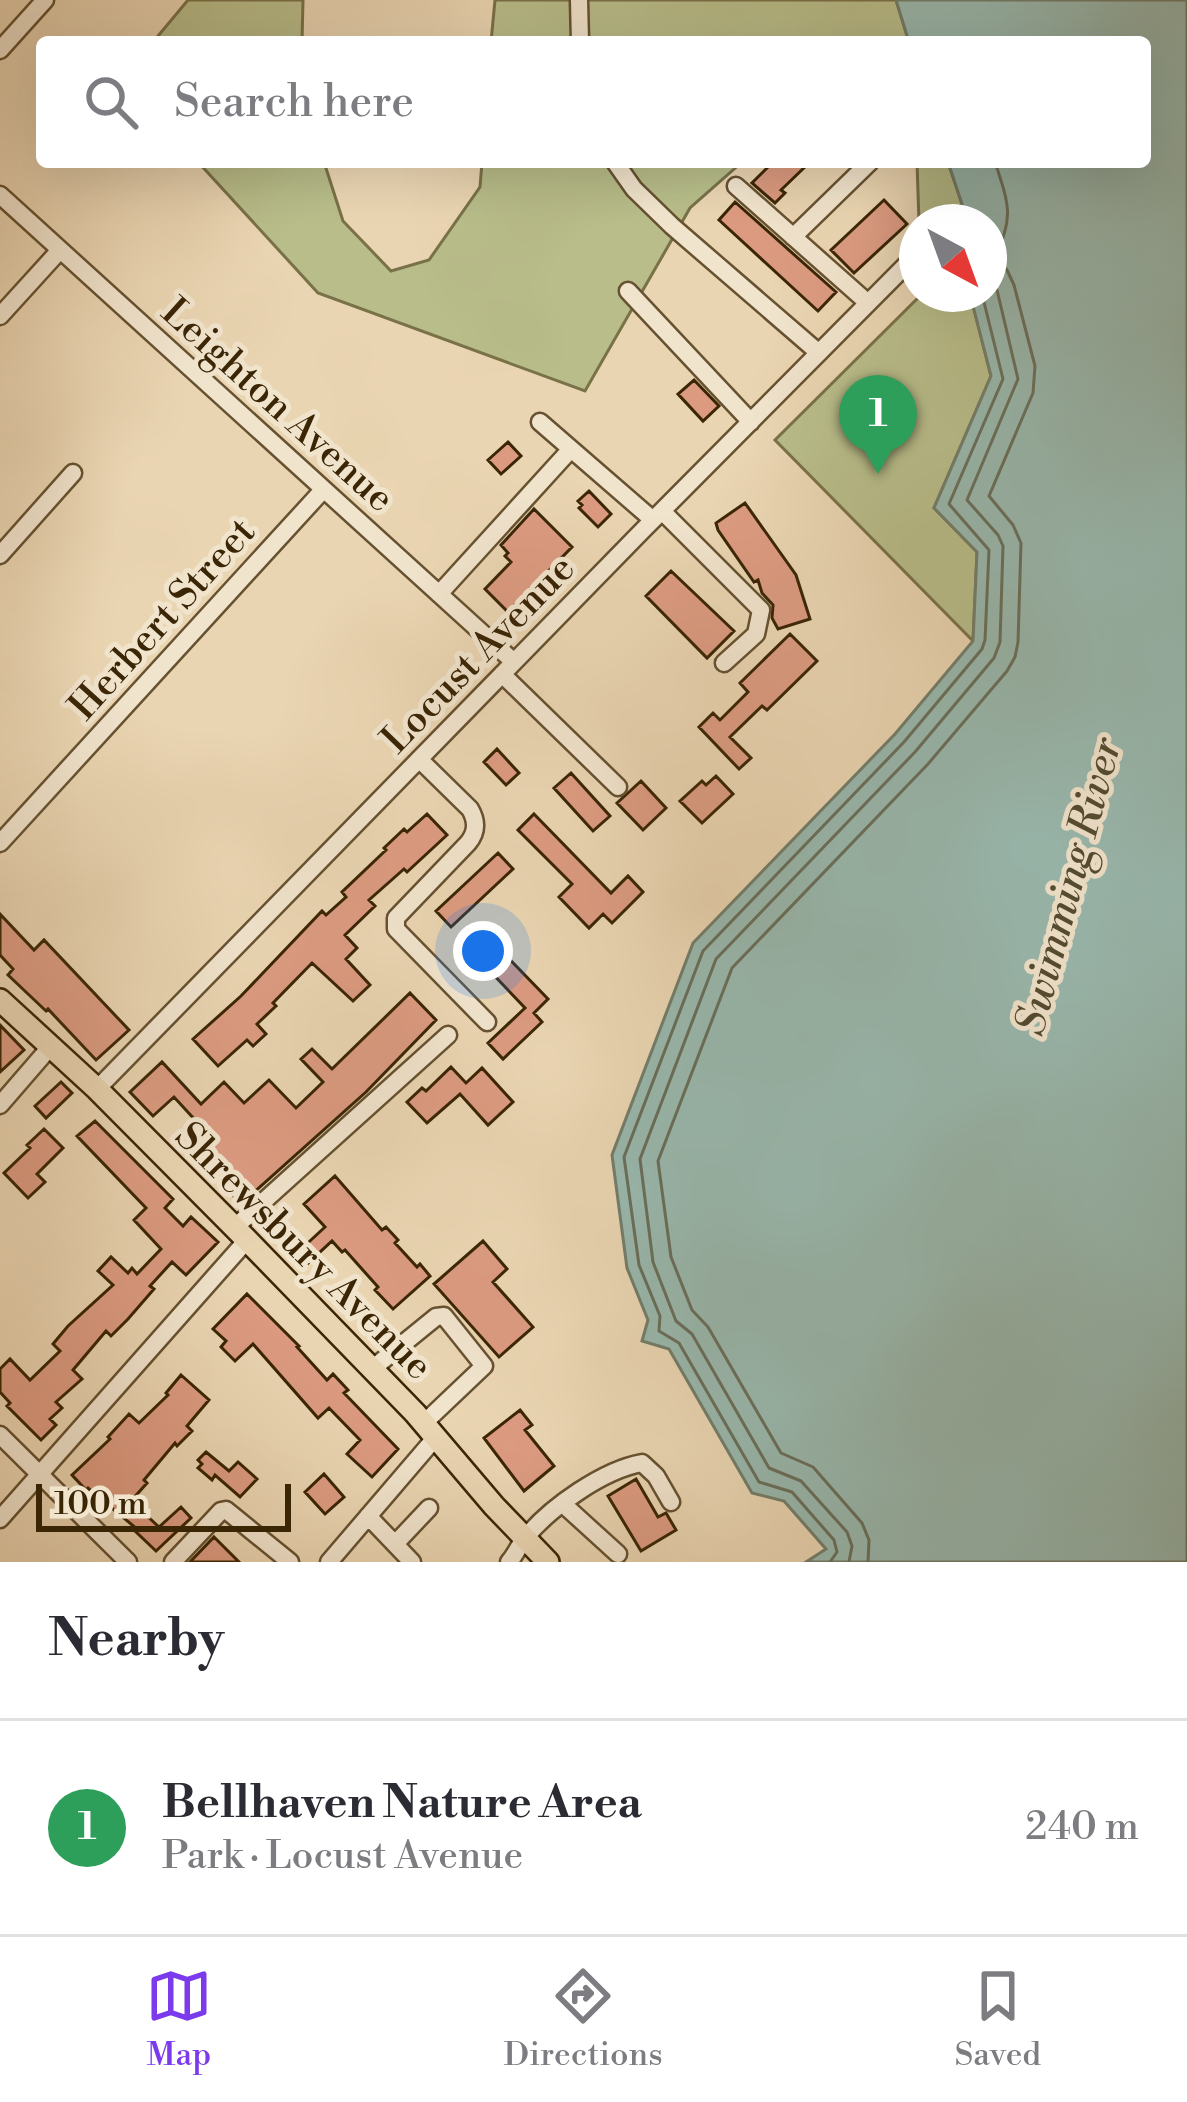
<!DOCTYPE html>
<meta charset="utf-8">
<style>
:root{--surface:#fff;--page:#f2f2f3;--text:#2b2b33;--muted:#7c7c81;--line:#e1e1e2;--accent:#7c3aed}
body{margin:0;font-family:"Libre Bodoni",serif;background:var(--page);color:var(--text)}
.compass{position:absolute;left:899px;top:204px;width:108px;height:108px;border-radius:50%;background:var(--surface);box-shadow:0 12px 48px #0002;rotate:139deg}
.scale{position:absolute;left:36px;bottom:30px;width:255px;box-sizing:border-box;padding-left:12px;border:6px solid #3a2505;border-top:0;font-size:33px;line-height:42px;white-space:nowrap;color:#3a2505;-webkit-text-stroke:9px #f1e4cd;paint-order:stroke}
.you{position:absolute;left:483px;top:951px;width:42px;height:42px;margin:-30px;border:9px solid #fff;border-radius:50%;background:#1a73e8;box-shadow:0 0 0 18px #1a73e833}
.badge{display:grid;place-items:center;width:78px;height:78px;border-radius:50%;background:var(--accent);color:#fff;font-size:39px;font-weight:700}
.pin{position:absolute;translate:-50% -99px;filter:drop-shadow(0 3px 6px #0008)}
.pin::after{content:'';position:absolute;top:63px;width:42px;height:36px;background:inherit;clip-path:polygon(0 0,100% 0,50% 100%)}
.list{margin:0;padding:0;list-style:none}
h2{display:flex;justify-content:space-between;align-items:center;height:156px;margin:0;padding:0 48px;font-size:51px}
h2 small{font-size:39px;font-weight:400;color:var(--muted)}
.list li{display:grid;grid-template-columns:78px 1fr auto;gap:36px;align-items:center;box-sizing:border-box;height:216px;padding:0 48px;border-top:3px solid var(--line)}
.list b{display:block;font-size:45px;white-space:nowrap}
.list p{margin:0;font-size:39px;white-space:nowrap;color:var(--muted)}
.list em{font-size:39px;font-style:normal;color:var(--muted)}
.icon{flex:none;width:66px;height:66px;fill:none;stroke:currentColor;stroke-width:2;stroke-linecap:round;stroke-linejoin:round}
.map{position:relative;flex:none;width:1187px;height:1562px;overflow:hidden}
.search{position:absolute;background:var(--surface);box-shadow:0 12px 48px #0002;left:36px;right:36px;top:36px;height:132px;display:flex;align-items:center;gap:30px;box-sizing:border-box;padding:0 42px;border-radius:12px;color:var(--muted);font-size:45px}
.sheet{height:372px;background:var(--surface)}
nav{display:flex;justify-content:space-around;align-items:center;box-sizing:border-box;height:168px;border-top:3px solid var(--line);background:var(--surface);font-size:33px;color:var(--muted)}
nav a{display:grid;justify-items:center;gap:6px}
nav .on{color:var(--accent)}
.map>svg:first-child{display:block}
</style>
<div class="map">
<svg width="1187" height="1562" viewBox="0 0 1187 1562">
<rect width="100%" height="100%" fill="#ead5b2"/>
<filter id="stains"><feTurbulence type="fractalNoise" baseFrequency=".00167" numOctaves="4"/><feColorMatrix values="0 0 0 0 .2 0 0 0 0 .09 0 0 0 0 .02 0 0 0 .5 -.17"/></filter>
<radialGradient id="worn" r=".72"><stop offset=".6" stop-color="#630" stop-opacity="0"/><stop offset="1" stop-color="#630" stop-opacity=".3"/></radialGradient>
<!-- green -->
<path fill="#b8bd8a" stroke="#797148" stroke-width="3" d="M 188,0 L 303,0 L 302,42 L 153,42 Z
M 495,0 L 896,0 L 909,42 L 491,42 Z
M 198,162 L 324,162 L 343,221 L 391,271 L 429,260 L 480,187 L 482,162 L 742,162 L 690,208 L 585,391 L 318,293 Z
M 917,162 L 948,162 L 962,204 L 945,222 L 919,222 Z
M 922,294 L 970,294 L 991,376 L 934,508 L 977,552 L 973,641 L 775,440 Z"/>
<!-- water -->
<path fill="#98b8ae" stroke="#727d6a" stroke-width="3" d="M 896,0 L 1187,0 L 1187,1562 L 806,1562 L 826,1549 L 784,1501 L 752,1493 L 669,1349 L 642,1341 L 648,1320 L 627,1268 L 612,1155 L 693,943 L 895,734 L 973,641 L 977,552 L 934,508 L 991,376 L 970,294 L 989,294 L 989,222 L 964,222 L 962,204 L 948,162 L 1145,162 L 1145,42 L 909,42 Z"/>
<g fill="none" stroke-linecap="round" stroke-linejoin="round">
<!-- shore -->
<path stroke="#696e5a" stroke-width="3" d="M 830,1562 L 837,1552 L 834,1540 L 792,1492 L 759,1482 L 679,1343 L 659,1331 L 660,1316 L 639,1265 L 624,1157 L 703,951 L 904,742 L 982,649 L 985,640 L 989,550 L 949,504 L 1003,379 L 982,294
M 849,1562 L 852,1546 L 847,1532 L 801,1481 L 769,1468 L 692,1334 L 676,1321 L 653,1262 L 640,1159 L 716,959 L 915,752 L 994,658 L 1000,642 L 1003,546 L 998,535 L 967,500 L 1018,379 L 997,290 L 989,276
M 868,1562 L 869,1540 L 862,1523 L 813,1467 L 781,1453 L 708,1327 L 692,1310 L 671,1257 L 658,1161 L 732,968 L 928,764 L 1007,671 L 1015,657 L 1018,642 L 1021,543 L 1013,525 L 989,496 L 1033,393 L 1035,366 L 1014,285 L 1007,270 L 995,256 C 1015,217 1008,202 995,162"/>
</g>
<!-- building -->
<path fill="#dc9b81" stroke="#3a2505" stroke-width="3" d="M 773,162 L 810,162 L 781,190 L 785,193 L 775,203 L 752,183 Z
M 884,200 L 907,224 L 854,273 L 831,250 Z
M 735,202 L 836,292 L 818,311 L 719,220 Z
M 694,380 L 719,406 L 703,421 L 678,394 Z
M 508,442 L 521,456 L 501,474 L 488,460 Z
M 589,491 L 611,514 L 598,527 L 579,508 L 582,505 L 578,501 Z
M 745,503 L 796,575 L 810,619 L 778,629 L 772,618 L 773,605 L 762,593 L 758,580 L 754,582 L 718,530 L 716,523 Z
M 534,509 L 572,547 L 508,612 L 485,589 L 511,562 L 505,556 L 508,553 L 501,545 Z
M 671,571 L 734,631 L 707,658 L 646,596 Z
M 790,634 L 817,661 L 767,710 L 762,706 L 730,737 L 751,758 L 739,769 L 699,727 L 713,713 L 720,720 L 748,692 L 740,683 Z
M 497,749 L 519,773 L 506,785 L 484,762 Z
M 571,773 L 610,816 L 593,831 L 554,788 Z
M 716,776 L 733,794 L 702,823 L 680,801 L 702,781 L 706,785 Z
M 641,781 L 666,808 L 643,830 L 617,803 Z
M 427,814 L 447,835 L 407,872 L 404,869 L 369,900 L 375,906 L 345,935 L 357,948 L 346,959 L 370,985 L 353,1001 L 312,963 L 273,1003 L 276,1006 L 257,1024 L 266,1034 L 253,1046 L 247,1040 L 218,1066 L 193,1039 L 241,996 L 322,911 L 326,915 L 346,897 L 342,892 L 386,850 L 384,848 L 404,829 L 407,832 Z
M 534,814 L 611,893 L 628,876 L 643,892 L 612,923 L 603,914 L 589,928 L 559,897 L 572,884 L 518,830 Z
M 498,853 L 513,869 L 451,927 L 436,911 Z
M 0,914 L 34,950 L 44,940 L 129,1030 L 96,1060 L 48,1009 L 46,1011 L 8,975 L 13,969 L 0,955 Z
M 486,935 L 548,999 L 534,1013 L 542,1022 L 503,1059 L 488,1043 L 525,1008 L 470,950 Z
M 410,993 L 436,1020 L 366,1092 L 241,1204 L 191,1151 L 208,1134 L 174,1097 L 153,1116 L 130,1092 L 162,1062 L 201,1104 L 224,1082 L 244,1103 L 269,1080 L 296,1108 L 323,1082 L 301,1059 L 312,1049 L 332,1069 Z
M 0,1025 L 24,1050 L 0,1072 Z
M 451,1067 L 466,1083 L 482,1068 L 513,1102 L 488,1125 L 460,1094 L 427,1123 L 407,1102 L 422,1088 L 426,1091 Z
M 61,1082 L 72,1093 L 46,1118 L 35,1106 Z
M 95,1121 L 173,1199 L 165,1208 L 183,1226 L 191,1217 L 218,1242 L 186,1275 L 172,1262 L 150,1286 L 154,1289 L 128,1319 L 111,1336 L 106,1331 L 73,1370 L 82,1379 L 56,1402 L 62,1408 L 50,1419 L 56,1425 L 41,1440 L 7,1406 L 10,1403 L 0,1392 L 0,1369 L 10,1359 L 30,1380 L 60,1351 L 53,1344 L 68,1326 L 113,1285 L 98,1271 L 111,1257 L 128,1273 L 132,1268 L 137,1274 L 161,1249 L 134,1220 L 146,1208 L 77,1136 Z
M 44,1129 L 63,1148 L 37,1174 L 45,1182 L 28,1198 L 4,1173 L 30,1148 L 27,1145 Z
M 335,1176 L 382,1230 L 386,1227 L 398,1240 L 395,1243 L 417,1267 L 420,1264 L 430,1276 L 393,1309 L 375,1290 L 378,1287 L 345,1250 L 342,1252 L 332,1241 L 307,1264 L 297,1253 L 325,1227 L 304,1204 Z
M 483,1241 L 507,1269 L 493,1282 L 533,1327 L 499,1357 L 434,1284 Z
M 247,1294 L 299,1346 L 297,1347 L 327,1380 L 333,1374 L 348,1390 L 344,1393 L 398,1449 L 372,1477 L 347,1454 L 360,1440 L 329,1408 L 318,1418 L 253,1344 L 235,1361 L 221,1347 L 226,1341 L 213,1329 Z
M 181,1375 L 209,1400 L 187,1426 L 192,1431 L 177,1446 L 175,1443 L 144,1480 L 147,1483 L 131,1501 L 159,1527 L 181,1507 L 191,1518 L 156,1551 L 135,1531 L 137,1529 L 88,1488 L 86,1490 L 72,1475 L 110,1439 L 108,1437 L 129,1414 L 139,1423 L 168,1395 L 166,1393 Z
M 520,1410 L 532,1425 L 525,1430 L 554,1466 L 524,1491 L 484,1438 Z
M 206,1452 L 229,1471 L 238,1462 L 257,1479 L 240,1497 L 215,1475 L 212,1480 L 198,1468 L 202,1464 L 198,1460 Z
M 324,1474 L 344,1497 L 325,1514 L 305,1492 Z
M 636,1479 L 658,1517 L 666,1513 L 676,1530 L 641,1551 L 608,1496 Z
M 214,1537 L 239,1562 L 190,1562 Z"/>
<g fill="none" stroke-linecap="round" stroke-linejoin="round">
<defs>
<path id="minor" d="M 579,0 L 580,42
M 0,50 L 45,0
M 615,162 L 634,189 L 672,226 L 819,353
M 736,186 L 868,303
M 0,195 L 514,662
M 793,237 L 870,162
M 628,291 L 751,422
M 0,316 L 60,250
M 540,422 L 653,520
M 662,511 L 761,610 L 756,634 L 724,663
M 0,555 L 73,473
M 439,594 L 571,449
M 502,674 L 618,787
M 419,759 L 470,809 C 477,821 477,832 468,843 L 396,918 L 396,929 L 487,1022
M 0,843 L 323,490
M 97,1089 L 642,531 L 906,265
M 0,1105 L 51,1046
M 234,1228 L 448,1035
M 372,1369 L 436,1317 L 444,1316 L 484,1366 L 424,1423
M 0,1435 L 128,1562
M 563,1504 L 618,1554
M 368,1516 L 412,1562
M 0,1519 L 247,1240
M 395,1544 L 429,1508
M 173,1562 L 221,1511 L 226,1510 L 290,1562
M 329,1562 L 436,1437
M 509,1562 C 516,1554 519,1545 526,1537 C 551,1507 603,1470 642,1463 L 656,1476 L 671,1502"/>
<path id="major" d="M 0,1000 L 97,1089 L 247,1240 L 415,1413 L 494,1506 L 548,1562"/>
</defs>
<!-- minor casing -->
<use href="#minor" stroke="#665130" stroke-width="21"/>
<!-- major casing -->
<use href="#major" stroke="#3a2505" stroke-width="26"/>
<!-- minor -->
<use href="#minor" stroke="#f1e4cd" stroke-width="16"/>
<!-- major -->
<use href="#major" stroke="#ead5b2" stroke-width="21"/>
</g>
<g text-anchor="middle" stroke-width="10" stroke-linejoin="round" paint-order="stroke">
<!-- street labels -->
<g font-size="39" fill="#3a2505" stroke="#f1e4cd">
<text transform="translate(279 404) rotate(42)" y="14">Leighton Avenue</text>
<text transform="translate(161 618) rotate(-48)" y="14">Herbert Street</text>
<text transform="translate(477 653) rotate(-46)" y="14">Locust Avenue</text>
<text transform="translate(305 1250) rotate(45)" y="14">Shrewsbury Avenue</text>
</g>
<!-- water labels -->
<g font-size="42" font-style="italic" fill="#524a2f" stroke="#f1e4cd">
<text transform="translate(1067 886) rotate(-75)" y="15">Swimming River</text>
</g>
</g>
<rect width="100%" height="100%" filter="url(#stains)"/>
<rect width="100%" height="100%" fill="url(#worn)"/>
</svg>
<svg class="compass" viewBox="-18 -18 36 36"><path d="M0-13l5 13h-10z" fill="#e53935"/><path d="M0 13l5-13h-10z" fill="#7c7c81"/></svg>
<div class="scale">100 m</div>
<div class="you"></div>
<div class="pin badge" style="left:878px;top:474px;background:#2e9e5b">1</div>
<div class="search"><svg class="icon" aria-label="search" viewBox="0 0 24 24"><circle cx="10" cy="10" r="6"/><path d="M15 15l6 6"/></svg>Search here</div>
</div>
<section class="sheet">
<h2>Nearby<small></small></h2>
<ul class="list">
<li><span class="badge" style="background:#2e9e5b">1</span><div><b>Bellhaven Nature Area</b><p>Park · Locust Avenue</p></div><em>240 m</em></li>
</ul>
</section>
<nav>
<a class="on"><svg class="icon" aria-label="map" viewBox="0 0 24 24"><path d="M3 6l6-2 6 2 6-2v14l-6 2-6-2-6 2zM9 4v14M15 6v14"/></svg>Map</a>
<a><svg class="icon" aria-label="directions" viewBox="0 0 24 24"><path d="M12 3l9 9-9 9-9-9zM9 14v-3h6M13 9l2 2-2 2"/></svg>Directions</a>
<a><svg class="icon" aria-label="saved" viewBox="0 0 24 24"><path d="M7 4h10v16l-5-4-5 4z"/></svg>Saved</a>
</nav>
